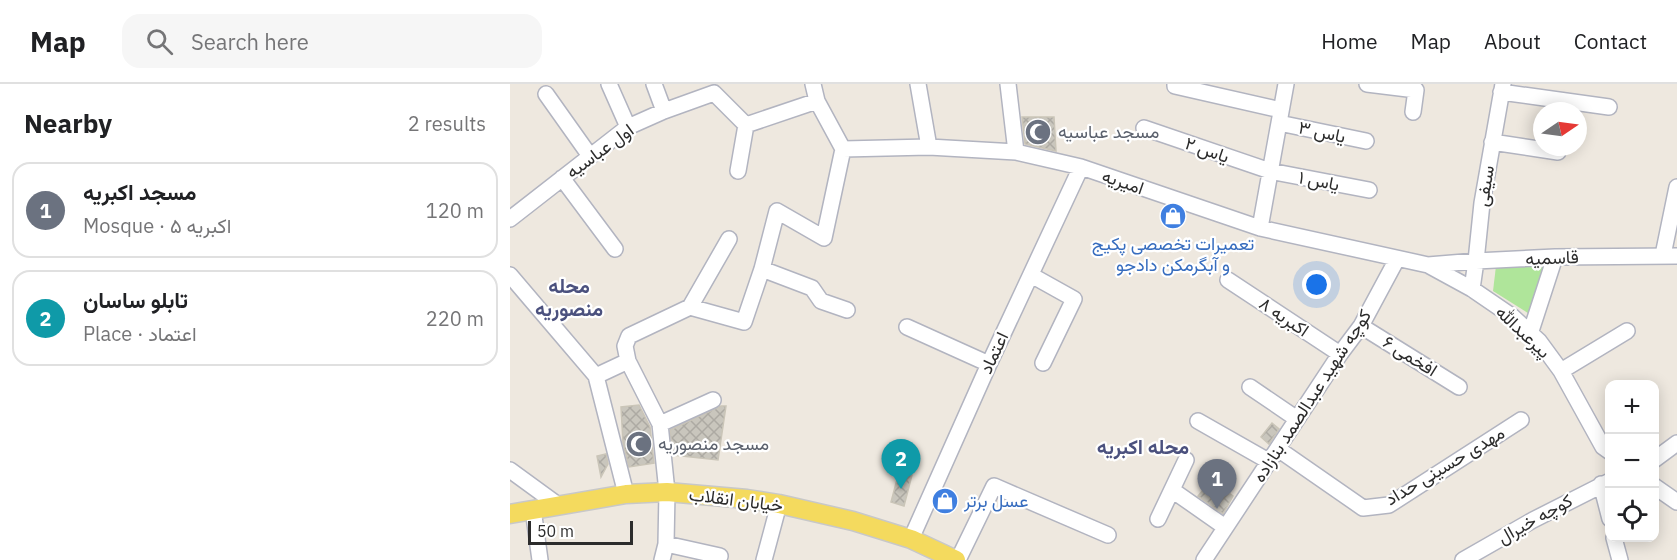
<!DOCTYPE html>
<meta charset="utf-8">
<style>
:root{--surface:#fff;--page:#f6f6f6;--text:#202124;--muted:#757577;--line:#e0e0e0;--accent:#3c54fd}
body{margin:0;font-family:"IBM Plex Sans",Vazirmatn,sans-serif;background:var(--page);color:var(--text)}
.controls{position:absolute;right:18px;bottom:18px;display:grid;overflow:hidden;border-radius:12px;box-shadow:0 3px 15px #0003}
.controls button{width:54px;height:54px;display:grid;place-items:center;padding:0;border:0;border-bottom:2px solid var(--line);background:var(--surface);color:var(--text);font:30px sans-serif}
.compass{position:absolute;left:1023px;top:18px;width:54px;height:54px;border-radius:50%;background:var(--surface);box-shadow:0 3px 15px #0003;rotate:77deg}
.scale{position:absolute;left:18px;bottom:15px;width:105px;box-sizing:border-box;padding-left:6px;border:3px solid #2c2c2c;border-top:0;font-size:16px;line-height:21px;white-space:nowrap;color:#2c2c2c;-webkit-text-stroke:4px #fff;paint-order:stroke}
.you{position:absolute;left:807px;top:201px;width:21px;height:21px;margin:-15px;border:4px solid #fff;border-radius:50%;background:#1a73e8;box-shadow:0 0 0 9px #1a73e833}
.badge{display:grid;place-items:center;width:39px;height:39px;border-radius:50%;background:var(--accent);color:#fff;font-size:20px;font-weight:700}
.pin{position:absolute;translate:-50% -50px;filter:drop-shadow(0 2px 3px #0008)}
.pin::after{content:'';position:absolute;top:32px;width:21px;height:18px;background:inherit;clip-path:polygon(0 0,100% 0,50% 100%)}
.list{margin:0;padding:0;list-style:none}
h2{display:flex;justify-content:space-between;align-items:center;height:78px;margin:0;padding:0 24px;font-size:26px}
h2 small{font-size:20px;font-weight:400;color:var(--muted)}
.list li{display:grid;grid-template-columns:39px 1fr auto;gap:18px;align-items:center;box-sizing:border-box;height:96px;margin:0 12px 12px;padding:0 12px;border:2px solid var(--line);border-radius:18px}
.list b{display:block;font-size:22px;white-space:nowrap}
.list p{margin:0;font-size:20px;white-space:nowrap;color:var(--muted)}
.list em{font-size:20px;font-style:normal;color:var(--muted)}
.icon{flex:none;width:33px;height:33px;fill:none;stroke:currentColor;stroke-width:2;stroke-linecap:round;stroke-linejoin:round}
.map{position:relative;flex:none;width:1167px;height:476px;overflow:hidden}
header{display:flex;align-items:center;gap:36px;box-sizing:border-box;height:84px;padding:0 30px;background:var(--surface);border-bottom:2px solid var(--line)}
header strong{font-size:28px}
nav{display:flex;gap:33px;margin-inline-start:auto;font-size:21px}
.search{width:420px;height:54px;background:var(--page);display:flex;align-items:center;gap:15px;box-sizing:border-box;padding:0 21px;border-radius:18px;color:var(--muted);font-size:22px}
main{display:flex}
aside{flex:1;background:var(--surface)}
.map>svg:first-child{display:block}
</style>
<header>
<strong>Map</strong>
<div class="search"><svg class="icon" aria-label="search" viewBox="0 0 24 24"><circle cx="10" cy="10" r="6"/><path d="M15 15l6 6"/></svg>Search here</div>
<nav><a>Home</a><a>Map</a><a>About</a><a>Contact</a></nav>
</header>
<main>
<aside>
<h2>Nearby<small>2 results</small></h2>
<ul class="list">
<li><span class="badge" style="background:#6b7280">1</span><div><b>مسجد اکبریه</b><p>Mosque · اکبریه ۵</p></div><em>120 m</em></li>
<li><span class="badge" style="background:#0f9aa8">2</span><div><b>تابلو ساسان</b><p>Place · اعتماد</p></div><em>220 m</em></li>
</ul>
</aside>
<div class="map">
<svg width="1167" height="476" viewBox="0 0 1167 476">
<defs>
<pattern id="building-cross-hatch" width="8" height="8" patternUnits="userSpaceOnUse" patternTransform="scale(1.5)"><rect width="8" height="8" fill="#c9c6bd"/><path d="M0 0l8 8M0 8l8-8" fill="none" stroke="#adaaa3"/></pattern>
</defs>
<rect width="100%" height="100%" fill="#eee8df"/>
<!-- park -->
<path fill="#afe59a" d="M 1038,180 L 1021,231 L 983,207 L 986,182 Z"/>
<!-- building -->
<path fill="url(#building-cross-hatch)" stroke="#cac5b8" stroke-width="1.5" d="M 512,33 L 544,33 L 546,67 L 515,60 Z
M 129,321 L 140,343 L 144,379 L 119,383 L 113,359 L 111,323 Z
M 211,322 L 216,322 L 208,376 L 163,371 L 160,346 Z
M 762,339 L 769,345 L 759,360 L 751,353 Z
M 96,370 L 98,380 L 91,393 L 87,372 Z
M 389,388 L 402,391 L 394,422 L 381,418 Z
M 701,396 L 723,412 L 713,430 L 688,412 Z"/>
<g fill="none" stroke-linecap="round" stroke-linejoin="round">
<defs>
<path id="minor" d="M 99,0 L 118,43
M 144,0 L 154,27
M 303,0 L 307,17 L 333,65
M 408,0 L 419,63
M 498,0 L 506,68
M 665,0 L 665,2 L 771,26
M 857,0 L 906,6 L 903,28
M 991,8 L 1099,23
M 36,10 L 80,72
M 769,39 L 856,57
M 236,41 L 307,17
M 634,44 L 760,87 L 859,106
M 982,58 L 1048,68
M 333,65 L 419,63 L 506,68 L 571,83 L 750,144 L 918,181 L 962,205 L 1003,233 L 1029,257 L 1051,287 L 1093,363 L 1100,368
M 52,94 L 105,165
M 0,135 L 118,43 L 154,27 L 204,9 L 236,41 L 228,87
M 750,144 L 776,0
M 1153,171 L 1167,103
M 918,181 L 966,177 L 1045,173 L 1167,172
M 252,185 L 302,204 L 311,217 L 337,226
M 0,191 L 86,292 L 116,410
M 521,191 L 564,215 L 533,279
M 718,196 L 830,270
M 962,205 L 966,177 L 972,119 L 993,0
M 180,223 L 219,155
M 851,242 L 949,303
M 397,243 L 479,280
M 1020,250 L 1045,173
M 1051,287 L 1117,247
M 86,292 L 118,277
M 740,303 L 787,335
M 688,337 L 760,378
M 150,340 L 203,316
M 768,365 L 853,424 L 879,421 L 1011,336
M 1144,376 L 1167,359
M 0,386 L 48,421
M 1091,400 L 1100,435
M 1144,402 L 1167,418
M 662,406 L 715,443
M 23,425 L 30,476
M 648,435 L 676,376
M 1104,454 L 1110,476
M 401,455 L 479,280 L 571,83
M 156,460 L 210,472
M 152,476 L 156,460 L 157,408 L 150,340 L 118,277 L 115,262 L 119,252 L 180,223 L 234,238 L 252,185 L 267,127 L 314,154 L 333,65
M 254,476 L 269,420
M 448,476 L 484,402 L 598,451
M 694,476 L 830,270 L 851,242 L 887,175
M 953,476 L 1023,436 L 1100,397"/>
<path id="major" d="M 0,430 L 116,410 L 157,408 L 237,415 L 269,420 L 343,437 L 401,455 L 446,476"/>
</defs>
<!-- minor casing -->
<use href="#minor" stroke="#b2b4c0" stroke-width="18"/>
<!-- major casing -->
<use href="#major" stroke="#c8c8c8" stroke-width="21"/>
<!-- minor -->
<use href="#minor" stroke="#fff" stroke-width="15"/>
<!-- major -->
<use href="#major" stroke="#f4da5e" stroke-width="18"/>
</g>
<!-- icons -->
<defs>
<symbol id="mosque-disc" viewBox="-11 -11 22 22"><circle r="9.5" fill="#6b7280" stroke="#fff"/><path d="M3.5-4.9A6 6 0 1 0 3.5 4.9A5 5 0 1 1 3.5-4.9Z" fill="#fff"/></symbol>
<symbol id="shop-disc" viewBox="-11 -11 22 22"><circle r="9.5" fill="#3f7fe0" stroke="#fff"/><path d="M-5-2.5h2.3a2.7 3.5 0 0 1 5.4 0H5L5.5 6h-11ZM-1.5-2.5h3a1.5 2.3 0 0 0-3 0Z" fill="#fff"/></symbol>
</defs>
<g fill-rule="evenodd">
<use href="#mosque-disc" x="513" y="33" width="30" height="30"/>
<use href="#shop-disc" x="648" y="117" width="30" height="30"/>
<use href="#mosque-disc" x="114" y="345" width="30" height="30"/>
<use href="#shop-disc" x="420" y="402" width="30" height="30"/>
</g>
<g text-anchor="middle" stroke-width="4.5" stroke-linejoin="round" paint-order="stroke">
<!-- worship labels -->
<g font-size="18" fill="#5b616d" stroke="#fff" text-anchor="start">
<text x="548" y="54">مسجد عباسیه</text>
<text x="148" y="366">مسجد منصوریه</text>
</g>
<!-- street labels -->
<g font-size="18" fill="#2c2c2c" stroke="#fff">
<text transform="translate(812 48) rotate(12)" y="6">یاس ۳</text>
<text transform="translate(697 66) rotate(19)" y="6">یاس ۲</text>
<text transform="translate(90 67) rotate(-36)" y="6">اول عباسیه</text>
<text transform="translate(809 97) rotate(11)" y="6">یاس ۱</text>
<text transform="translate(613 98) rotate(19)" y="6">امیریه</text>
<text transform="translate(975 102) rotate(-81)" y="6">سیفی</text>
<text transform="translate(1042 174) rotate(-2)" y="6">قاسمیه</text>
<text transform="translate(774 233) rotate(34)" y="6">اکبریه ۸</text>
<text transform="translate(1013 248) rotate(43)" y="6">پیرعبدالله</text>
<text transform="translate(484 269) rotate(-65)" y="6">اعتماد</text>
<text transform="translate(900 272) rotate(32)" y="6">افخمی ۶</text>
<text transform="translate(802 312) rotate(-57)" y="6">کوچه شهید عبدالصمد بنازاده</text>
<text transform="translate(935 382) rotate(-31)" y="6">مهدی حسینی حداد</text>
<text transform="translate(226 416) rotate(7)" y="6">خیابان انقلاب</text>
<text transform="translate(1025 435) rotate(-29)" y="6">کوچه خیرال</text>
</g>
<!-- shop labels -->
<g font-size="18" fill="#366cbe" stroke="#fff">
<text x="663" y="166">تعمیرات تخصصی پکیج<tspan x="663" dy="21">و آبگرمکن دادجو</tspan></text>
<text x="454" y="423" text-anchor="start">عسل برتر</text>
</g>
<!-- neighbourhood labels -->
<g font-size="20" font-weight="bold" fill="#4b517e" stroke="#fff">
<text x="59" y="209">محله<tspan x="59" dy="23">منصوریه</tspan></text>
<text x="633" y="370">محله اکبریه</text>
</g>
</g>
</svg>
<div class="controls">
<button>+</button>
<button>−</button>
<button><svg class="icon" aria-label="locate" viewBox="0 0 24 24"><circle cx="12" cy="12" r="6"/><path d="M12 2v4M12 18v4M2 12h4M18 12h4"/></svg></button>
</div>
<svg class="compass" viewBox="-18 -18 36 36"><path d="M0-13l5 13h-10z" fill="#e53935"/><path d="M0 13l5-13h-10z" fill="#757577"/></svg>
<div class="scale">50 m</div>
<div class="you"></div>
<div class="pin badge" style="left:707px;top:425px;background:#6b7280">1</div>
<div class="pin badge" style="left:391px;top:405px;background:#0f9aa8">2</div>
</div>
</main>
